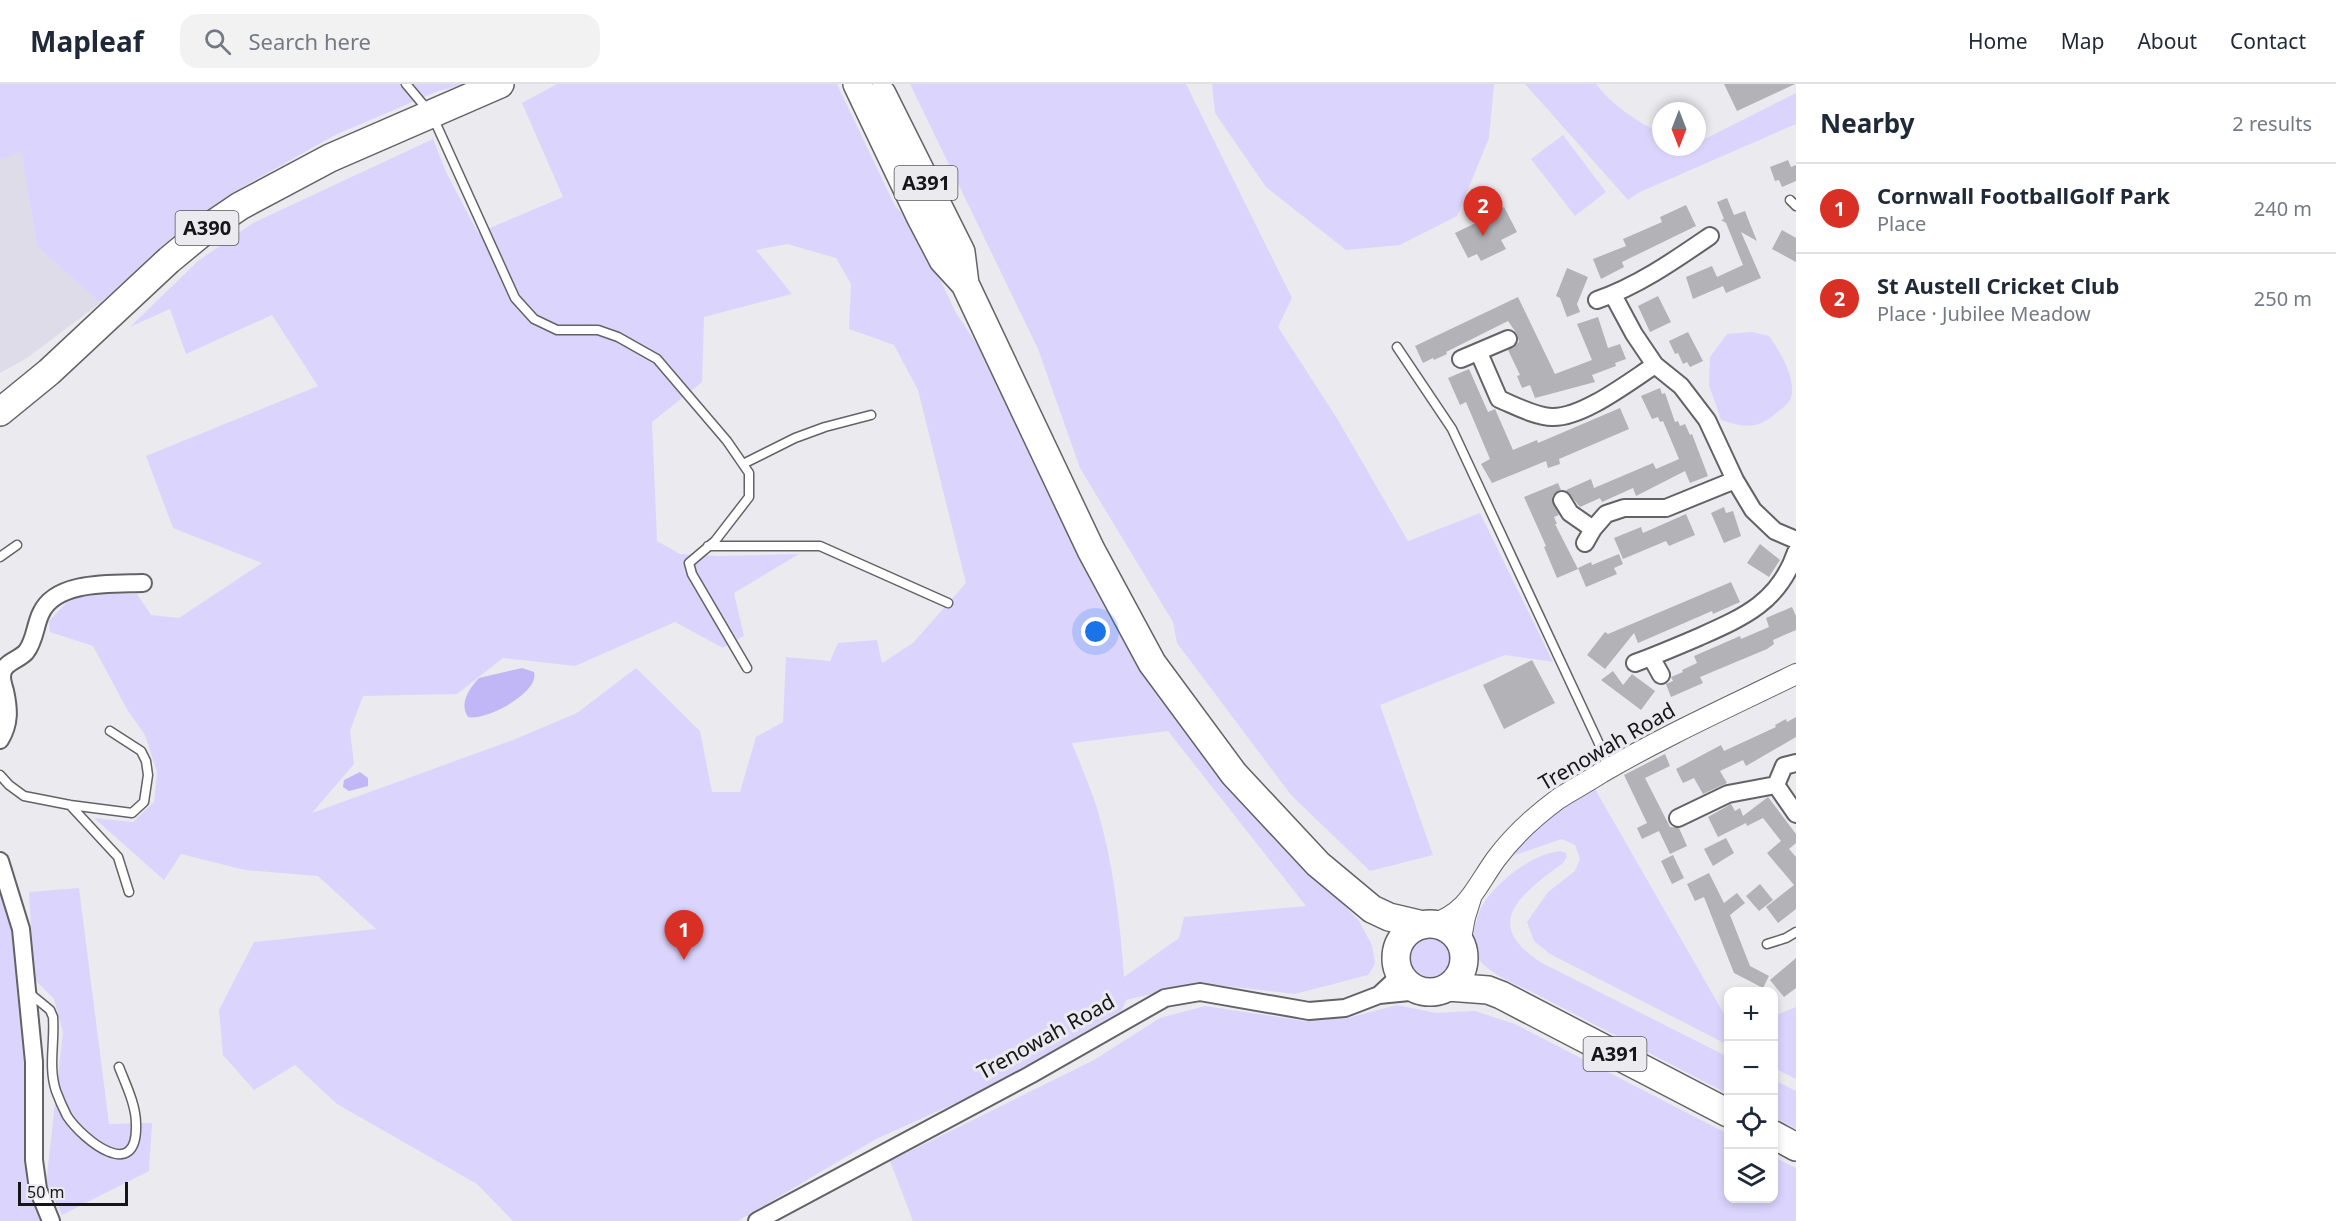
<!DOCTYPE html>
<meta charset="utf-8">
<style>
:root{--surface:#fff;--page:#f2f2f3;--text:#1f2937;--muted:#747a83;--line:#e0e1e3;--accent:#d93025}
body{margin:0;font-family:"Noto Sans",sans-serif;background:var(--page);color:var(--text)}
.controls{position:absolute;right:18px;bottom:18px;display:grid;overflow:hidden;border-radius:12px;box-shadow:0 3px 9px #0003}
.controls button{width:54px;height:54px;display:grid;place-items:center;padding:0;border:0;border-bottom:2px solid var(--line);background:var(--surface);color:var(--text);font:30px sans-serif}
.compass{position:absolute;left:1652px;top:18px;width:54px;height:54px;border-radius:50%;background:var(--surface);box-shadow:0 3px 9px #0003;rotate:180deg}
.scale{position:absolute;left:18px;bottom:15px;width:110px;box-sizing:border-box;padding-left:6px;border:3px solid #161517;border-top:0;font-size:16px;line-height:21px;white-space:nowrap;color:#161517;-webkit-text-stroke:4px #eaeaef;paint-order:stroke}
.you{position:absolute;left:1096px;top:548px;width:21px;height:21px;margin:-15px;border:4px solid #fff;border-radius:50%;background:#1a73e8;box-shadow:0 0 0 9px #1a73e833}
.badge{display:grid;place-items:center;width:39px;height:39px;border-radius:50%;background:var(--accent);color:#fff;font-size:20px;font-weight:700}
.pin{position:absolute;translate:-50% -50px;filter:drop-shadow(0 2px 3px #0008)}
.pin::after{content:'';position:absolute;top:32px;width:21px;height:18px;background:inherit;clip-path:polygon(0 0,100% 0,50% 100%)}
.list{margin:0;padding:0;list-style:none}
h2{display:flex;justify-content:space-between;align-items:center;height:78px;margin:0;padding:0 24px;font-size:26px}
h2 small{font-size:20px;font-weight:400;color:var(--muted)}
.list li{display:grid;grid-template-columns:39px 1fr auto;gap:18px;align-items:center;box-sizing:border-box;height:90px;padding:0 24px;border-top:2px solid var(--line)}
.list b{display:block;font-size:22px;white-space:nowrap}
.list p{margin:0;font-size:20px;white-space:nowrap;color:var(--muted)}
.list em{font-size:20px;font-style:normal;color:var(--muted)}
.icon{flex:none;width:33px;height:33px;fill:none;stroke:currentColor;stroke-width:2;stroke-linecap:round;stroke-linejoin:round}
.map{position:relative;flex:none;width:1796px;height:1137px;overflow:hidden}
header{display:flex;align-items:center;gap:36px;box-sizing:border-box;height:84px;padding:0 30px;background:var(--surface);border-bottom:2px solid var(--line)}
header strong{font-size:28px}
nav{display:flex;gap:33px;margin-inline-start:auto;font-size:21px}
.search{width:420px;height:54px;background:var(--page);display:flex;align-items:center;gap:15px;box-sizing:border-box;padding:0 21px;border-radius:18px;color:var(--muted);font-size:22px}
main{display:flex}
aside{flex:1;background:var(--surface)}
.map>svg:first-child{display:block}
</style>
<header>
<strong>Mapleaf</strong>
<div class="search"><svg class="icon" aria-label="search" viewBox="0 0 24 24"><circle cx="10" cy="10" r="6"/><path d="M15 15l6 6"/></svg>Search here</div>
<nav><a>Home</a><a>Map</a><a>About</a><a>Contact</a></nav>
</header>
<main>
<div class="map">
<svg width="1796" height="1137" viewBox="0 0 1796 1137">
<rect width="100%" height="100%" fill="#eaeaef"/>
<!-- built -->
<path fill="#dedce8" d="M 21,67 L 37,163 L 100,219 L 27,274 L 0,289 L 0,76 Z"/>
<!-- green -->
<path fill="#dbd5fd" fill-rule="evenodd" d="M 0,0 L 468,0 L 438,7 L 335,51 L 246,101 L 190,138 L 100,219 L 37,163 L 21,68 L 0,76 Z
M 557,0 L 837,0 L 895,122 L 915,142 L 956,229 L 990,280 L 1234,703 L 1359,837 L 1372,861 L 1375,880 L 1368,891 L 1295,910 L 1199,899 L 1126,916 L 1122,926 L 985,1006 L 876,1055 L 738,1137 L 513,1137 L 477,1100 L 337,1020 L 295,981 L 254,1006 L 223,971 L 219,926 L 254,858 L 376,845 L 318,792 L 245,786 L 181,770 L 164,796 L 94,734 L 133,738 L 154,718 L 157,688 L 145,651 L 128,627 L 93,562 L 50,548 L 49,537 L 67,518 L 84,510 L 137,510 L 151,531 L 179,534 L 262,479 L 173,444 L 146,372 L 318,302 L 272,231 L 186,270 L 170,225 L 130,243 L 198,177 L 253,139 L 433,55 L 446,88 L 478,149 L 563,113 L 522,19 ZM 787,160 L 836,174 L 851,200 L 849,245 L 894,261 L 918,306 L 966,499 L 913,559 L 882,579 L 877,556 L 838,559 L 830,577 L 786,573 L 783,638 L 756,653 L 740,708 L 712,708 L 700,647 L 636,584 L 577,629 L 513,656 L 312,729 L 354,680 L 350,647 L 363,612 L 457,610 L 503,574 L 575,582 L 675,538 L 723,564 L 744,552 L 734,509 L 799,470 L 719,472 L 680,470 L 657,457 L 652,338 L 702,298 L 704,233 L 792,210 L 756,166 ZM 1168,647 L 1306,822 L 1184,833 L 1179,854 L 1124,893 C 1120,836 1113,778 1097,724 C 1090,702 1080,680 1072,659 Z
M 910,0 L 1186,0 L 1292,214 L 1278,243 L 1338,336 L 1408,457 L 1480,429 L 1553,578 L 1505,571 L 1380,621 L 1433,771 L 1370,787 L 1291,711 L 1177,559 L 1173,538 L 1080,384 L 1038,265 Z
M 1212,0 L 1494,0 L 1489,54 L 1457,132 L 1400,161 L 1346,166 L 1266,103 L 1215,29 Z
M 1525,0 L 1596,0 C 1612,21 1637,38 1661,49 L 1661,63 L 1697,63 L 1697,59 L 1796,9 L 1796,40 L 1640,108 L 1628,116 Z
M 1563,51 L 1606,108 L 1575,132 L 1531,75 Z
M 1752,248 L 1769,252 C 1779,266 1793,289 1792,307 C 1792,316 1787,321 1780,326 C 1758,345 1749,345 1721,336 L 1709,301 L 1710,273 L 1727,250 Z
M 1595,705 L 1728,937 L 1728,961 L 1550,870 L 1534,857 L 1527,838 L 1548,808 L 1575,787 L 1580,775 L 1575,761 L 1562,755 L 1509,773 C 1531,741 1561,724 1595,705 Z
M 1561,767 L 1566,769 L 1567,773 L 1563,779 C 1522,810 1479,839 1542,879 L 1728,973 L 1728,1010 L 1536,910 C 1511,898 1466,883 1469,846 L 1474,846 C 1476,840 1477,833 1479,828 C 1491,801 1532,769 1561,767 Z
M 0,777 L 21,845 L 38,1105 L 51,1137 L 0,1137 Z
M 79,804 L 109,1040 L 152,1039 L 149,1087 L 62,1131 L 46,1099 L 63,948 L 54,915 L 34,895 L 29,808 Z
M1410 875a22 22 0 1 1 44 0a22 22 0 1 1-44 0Z
M 1397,921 L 1436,929 L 1475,927 L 1515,940 L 1728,1050 L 1728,1114 L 1774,1114 L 1774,1073 L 1796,1084 L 1796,1137 L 913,1137 L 890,1077 L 1094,976 L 1160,934 L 1205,922 L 1305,937 L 1348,934 Z
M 1796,923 L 1796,995 L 1774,984 L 1774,932 Z
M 1774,996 L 1796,1007 L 1796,1045 L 1774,1033 Z"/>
<!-- water -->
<path fill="#c1b7f6" d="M 522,584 L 534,588 C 540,609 485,637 468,633 C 459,619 469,605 479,594 Z
M 360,688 L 368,694 L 368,702 L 349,707 L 343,703 L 344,696 Z"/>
<!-- building -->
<path fill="#b2b2b7" d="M 1724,0 L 1795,0 L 1737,27 Z
M 1788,76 L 1791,83 L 1796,81 L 1796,97 L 1782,103 L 1779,96 L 1775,97 L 1770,83 Z
M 1727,114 L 1734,131 L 1745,127 L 1750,140 L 1757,157 L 1741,148 L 1761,194 L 1726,209 L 1723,202 L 1693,215 L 1686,193 L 1712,182 L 1717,193 L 1743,181 L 1726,139 L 1721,136 L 1724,135 L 1717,118 Z
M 1686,121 L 1696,142 L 1622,178 L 1624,183 L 1601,195 L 1593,175 L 1626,162 L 1623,155 L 1662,138 L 1660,133 Z
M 1504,123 L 1517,148 L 1501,156 L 1506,165 L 1481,177 L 1477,170 L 1468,174 L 1455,149 L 1490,132 L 1489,130 Z
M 1782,146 L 1796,154 L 1796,178 L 1772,165 Z
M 1567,184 L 1588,193 L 1577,220 L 1580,228 L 1567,233 L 1560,214 L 1556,212 Z
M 1658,212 L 1671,238 L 1650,248 L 1638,222 Z
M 1518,213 L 1555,290 L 1592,276 L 1577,240 L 1598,233 L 1608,264 L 1620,260 L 1626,275 L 1615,279 L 1616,282 L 1592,291 L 1595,298 L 1535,314 L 1530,301 L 1522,304 L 1517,292 L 1520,291 L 1508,266 L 1519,258 L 1517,250 L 1508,237 L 1446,268 L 1447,270 L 1434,276 L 1433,274 L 1423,279 L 1415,262 Z
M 1688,248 L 1703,277 L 1690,283 L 1687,278 L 1683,280 L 1678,269 L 1675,270 L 1669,257 Z
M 1469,285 L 1488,328 L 1495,325 L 1513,366 L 1537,356 L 1538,359 L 1620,324 L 1629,345 L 1559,375 L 1560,380 L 1548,384 L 1546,377 L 1492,399 L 1481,380 L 1490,375 L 1466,318 L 1460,321 L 1448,294 Z
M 1660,304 L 1662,310 L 1665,309 L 1675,338 L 1678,337 L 1680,342 L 1685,340 L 1690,351 L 1692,350 L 1708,392 L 1690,399 L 1685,387 L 1636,412 L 1633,404 L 1602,418 L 1600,414 L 1580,423 L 1566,406 L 1591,395 L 1594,404 L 1653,379 L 1656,385 L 1679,375 L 1663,337 L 1660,338 L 1658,333 L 1652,335 L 1641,312 Z
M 1558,399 L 1561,406 L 1553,411 L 1552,416 L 1559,431 L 1554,433 L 1557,440 L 1555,440 L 1578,485 L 1557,494 L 1544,463 L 1546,462 L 1524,413 Z
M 1724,423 L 1726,429 L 1733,427 L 1741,452 L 1724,459 L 1711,429 Z
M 1686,430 L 1695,451 L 1669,462 L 1666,457 L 1623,475 L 1614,454 L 1641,443 L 1643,449 Z
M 1760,460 L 1780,476 L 1769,493 L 1747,479 Z
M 1619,470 L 1623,480 L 1614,484 L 1617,490 L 1586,503 L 1578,484 L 1591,478 L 1592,481 Z
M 1731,498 L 1740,518 L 1713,530 L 1712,527 L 1638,559 L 1634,549 L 1605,585 L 1587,571 L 1605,548 L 1608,550 Z
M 1792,523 L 1796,532 L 1796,546 L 1773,556 L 1774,560 L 1767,565 L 1700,593 L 1703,599 L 1671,613 L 1666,600 L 1673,597 L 1671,593 L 1683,588 L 1682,586 L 1697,579 L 1694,572 L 1740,552 L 1741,555 L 1769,543 L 1766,534 Z
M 1532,576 L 1555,619 L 1504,645 L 1483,601 Z
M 1613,587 L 1623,601 L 1632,590 L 1655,607 L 1641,626 L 1601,596 Z
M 1796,633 L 1796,653 L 1746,682 L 1743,676 L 1720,687 L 1727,699 L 1703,710 L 1694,694 L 1683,699 L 1676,685 L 1721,661 L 1724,667 L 1776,643 L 1775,641 L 1786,635 L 1787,638 Z
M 1665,670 L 1670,682 L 1645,694 L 1670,743 L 1679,744 L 1687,762 L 1670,770 L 1659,747 L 1642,755 L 1637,744 L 1647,739 L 1624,691 Z
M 1768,713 L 1796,750 L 1796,759 L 1789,765 L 1796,773 L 1796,825 L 1778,839 L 1766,823 L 1794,801 L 1767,769 L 1781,757 L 1763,734 L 1747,742 L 1746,739 L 1718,753 L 1708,733 L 1731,720 L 1735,727 L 1740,724 L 1743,732 Z
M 1726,754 L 1734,769 L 1713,782 L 1704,765 Z
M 1673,771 L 1684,794 L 1672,800 L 1661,777 Z
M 1709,789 L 1724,819 L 1737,809 L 1745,819 L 1730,831 L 1750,882 L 1769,892 L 1763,904 L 1734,889 L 1704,813 L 1695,817 L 1687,800 Z
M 1760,800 L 1773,816 L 1759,827 L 1746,812 Z
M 1796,874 L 1796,904 L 1784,913 L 1770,896 Z"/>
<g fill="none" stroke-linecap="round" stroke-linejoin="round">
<defs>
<path id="service" d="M 406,0 L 432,31 L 515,214 L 534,235 L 557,246 L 598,246 L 618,253 L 657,275 L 727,357 L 749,389 L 749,413 L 715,457 L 689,479 L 692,490 L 747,584
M 1790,116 L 1796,122
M 1397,263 L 1452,345 L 1602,666 L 1608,685
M 743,380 L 795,354 L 825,343 L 871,331
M 708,462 L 820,462 L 948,519
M 0,473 L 17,461
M 0,691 L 9,701 L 24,712 L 70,721 L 132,729 L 144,718 L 148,691 L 146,677 L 141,667 L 110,647
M 70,721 L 118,773 L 129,808
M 1767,860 L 1786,854 L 1796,848
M 28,908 L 50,926 L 53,933 C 55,958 48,983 56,1007 C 59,1015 63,1024 67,1032 C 83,1056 138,1100 136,1040 C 136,1021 126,1001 119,983"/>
<path id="minor" d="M 1613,211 L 1634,250 L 1655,281 L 1681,302 L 1707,336 L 1735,396 L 1753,426 L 1775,447 L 1796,456
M 1597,216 C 1638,202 1675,176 1710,152
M 1479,269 L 1499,315 C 1514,321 1536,333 1552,333 C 1583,334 1630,297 1655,281
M 1461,275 L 1508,255
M 1562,416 L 1570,429 L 1593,445
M 1585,459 L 1593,445 L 1606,430 L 1624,424 L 1666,424 L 1735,396
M 1651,573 L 1661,591
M 1635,579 C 1657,571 1678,562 1699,553 C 1744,533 1779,518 1796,468
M 0,656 C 10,640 9,625 5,607 C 4,603 2,598 2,593 C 2,578 18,577 26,568 C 35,557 35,541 41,529 C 56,496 113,500 143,499
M 1776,701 L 1796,730
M 1678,734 L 1728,710 L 1776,701 L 1784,682 L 1796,679
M 0,777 L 21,845 L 34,978 L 34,1076 L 38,1105 L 51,1137
M 1379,911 L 1395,896 L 1398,887
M 757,1137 L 1030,991 L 1165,914 L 1200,908 L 1309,927 L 1345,924 L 1379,911 L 1419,907"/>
<path id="tertiary" d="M 1431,841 C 1469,828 1475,804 1496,775 C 1513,752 1535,732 1558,715 C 1572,706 1587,698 1601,689 C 1664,652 1731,622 1796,590
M 1460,860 L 1465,833 L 1471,814"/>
<path id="trunk" d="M 857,0 L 920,132 L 943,176 L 965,200 L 1091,466 L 1152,579 L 1234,690 L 1318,780 L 1372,825 L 1389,833 L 1423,841
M 882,10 L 961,168 L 965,200
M 0,328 L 49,288 L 169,176 L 209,143 L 240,122 L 330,74 L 500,0
M1396 874a34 34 0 1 1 68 0a34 34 0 1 1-68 0Z
M 1448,903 L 1488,906 L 1501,911 L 1728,1029
M 1774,1051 L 1796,1063"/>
</defs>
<!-- service casing -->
<use href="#service" stroke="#636266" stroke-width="11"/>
<!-- minor casing -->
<use href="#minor" stroke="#636266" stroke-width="20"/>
<!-- tertiary casing -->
<use href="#tertiary" stroke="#636266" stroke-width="22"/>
<!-- trunk casing -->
<use href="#trunk" stroke="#636266" stroke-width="30"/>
<!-- service -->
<use href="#service" stroke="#fff" stroke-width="8"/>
<!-- minor -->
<use href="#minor" stroke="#fff" stroke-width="16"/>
<!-- tertiary -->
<use href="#tertiary" stroke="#fff" stroke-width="20"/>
<!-- trunk -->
<use href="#trunk" stroke="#fff" stroke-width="27"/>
</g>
<g text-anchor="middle" stroke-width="6" stroke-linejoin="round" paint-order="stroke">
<!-- shield labels -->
<g fill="#eaeaef" stroke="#565558" stroke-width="1.5">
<rect x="894.5" y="82" width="63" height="34" rx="4.5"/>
<rect x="175.5" y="127" width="63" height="34" rx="4.5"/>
<rect x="1583.5" y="953" width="63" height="34" rx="4.5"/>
</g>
<g font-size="20" font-weight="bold" fill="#161517">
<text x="926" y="106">A391</text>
<text x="207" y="151">A390</text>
<text x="1615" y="977">A391</text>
</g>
<!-- street labels -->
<g font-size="21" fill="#161517" stroke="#eaeaef">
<text transform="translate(1607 663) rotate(-30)" y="7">Trenowah Road</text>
<text transform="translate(1046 953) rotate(-29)" y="7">Trenowah Road</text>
</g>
</g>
</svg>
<div class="controls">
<button>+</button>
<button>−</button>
<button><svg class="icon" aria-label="locate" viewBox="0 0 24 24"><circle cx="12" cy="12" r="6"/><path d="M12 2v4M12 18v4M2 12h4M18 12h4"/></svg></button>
<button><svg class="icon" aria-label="layers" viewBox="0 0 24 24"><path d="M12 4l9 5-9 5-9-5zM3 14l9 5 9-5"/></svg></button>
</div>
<svg class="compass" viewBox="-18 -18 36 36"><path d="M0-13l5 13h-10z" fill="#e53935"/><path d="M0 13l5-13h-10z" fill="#747a83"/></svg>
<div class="scale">50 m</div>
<div class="you"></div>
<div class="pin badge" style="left:684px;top:876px">1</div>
<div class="pin badge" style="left:1483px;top:152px">2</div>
</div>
<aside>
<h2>Nearby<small>2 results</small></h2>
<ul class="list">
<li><span class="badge">1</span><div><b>Cornwall FootballGolf Park</b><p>Place</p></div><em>240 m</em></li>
<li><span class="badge">2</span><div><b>St Austell Cricket Club</b><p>Place · Jubilee Meadow</p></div><em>250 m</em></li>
</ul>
</aside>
</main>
